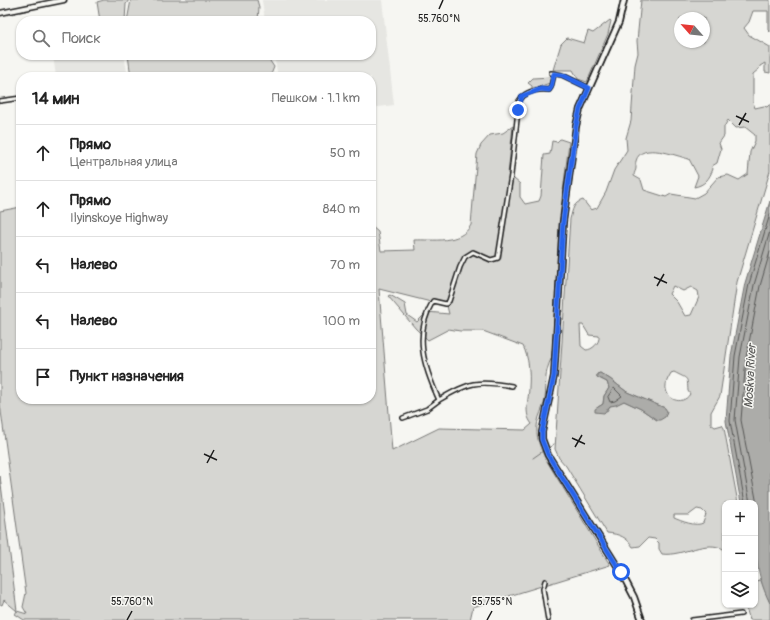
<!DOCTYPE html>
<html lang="ru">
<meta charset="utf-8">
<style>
:root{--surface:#fff;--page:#f6f6f6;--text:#222;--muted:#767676;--line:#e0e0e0}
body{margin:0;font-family:Pangolin,sans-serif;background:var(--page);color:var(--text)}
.controls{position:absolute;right:12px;bottom:12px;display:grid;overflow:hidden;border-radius:8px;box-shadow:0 1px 3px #0004}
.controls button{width:36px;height:36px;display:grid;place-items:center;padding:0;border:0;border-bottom:1px solid var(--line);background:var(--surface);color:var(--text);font:20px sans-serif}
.compass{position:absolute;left:674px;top:12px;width:36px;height:36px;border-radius:50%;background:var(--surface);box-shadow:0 1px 3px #0004;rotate:297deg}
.stop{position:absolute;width:12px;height:12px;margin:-9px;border:3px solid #2563eb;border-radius:50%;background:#fff}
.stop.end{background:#2563eb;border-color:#fff;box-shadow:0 1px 4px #0008}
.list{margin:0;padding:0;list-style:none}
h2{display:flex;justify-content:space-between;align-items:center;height:52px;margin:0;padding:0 16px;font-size:17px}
h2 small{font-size:13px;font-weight:400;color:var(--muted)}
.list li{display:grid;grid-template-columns:26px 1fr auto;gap:12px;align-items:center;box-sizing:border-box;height:56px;padding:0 16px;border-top:1px solid var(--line)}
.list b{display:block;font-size:15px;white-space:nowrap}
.list p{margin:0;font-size:13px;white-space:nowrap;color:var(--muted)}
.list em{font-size:13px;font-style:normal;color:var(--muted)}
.icon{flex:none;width:22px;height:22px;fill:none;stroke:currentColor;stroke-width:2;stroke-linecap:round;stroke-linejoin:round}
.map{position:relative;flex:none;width:770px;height:620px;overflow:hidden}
.search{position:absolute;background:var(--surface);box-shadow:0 1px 3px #0004;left:16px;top:16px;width:360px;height:44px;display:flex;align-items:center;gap:10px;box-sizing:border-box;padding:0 14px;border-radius:16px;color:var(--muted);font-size:15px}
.panel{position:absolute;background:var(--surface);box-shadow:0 1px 3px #0004;left:16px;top:72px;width:360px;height:332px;border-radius:16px}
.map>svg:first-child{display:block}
</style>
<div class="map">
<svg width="770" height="620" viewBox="0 0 770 620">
<rect width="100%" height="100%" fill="#f6f6f2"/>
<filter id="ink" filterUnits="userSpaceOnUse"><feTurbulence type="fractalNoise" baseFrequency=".025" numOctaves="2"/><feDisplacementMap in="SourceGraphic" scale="8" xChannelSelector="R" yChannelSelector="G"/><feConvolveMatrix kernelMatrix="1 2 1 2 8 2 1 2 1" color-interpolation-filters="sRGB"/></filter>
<g filter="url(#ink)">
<!-- built -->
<path fill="#e6e6e2" d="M 262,0 L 382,0 L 394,105 L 371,108 L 371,77 L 278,77 L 274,55 L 371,55 L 371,21 L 265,21 Z
M 53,55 L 124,55 L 128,77 L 56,77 Z"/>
<!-- green -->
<path fill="#d6d6d2" stroke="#797977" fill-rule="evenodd" d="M 104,0 L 129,0 L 126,4 L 125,21 L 100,21 L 97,2 Z
M 131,0 L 257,0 L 259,7 L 258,21 L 127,21 Z
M 641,0 L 770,0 L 770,32 L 768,30 L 768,11 L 753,11 L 749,22 L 744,28 L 749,35 L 770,47 L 770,73 L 765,72 L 765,63 L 760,66 L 759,69 L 753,74 L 753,102 L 755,108 L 764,106 L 767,107 L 770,104 L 770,171 L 737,282 L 720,396 L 711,412 L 711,424 L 715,427 L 722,425 L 724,428 L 738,503 L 725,503 L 725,550 C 706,538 683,557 662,554 L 659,549 L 659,543 L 655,539 L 648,538 L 640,546 L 633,547 C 627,537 619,534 607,533 L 566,466 L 559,458 L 555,449 L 570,219 C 573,209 573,203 583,200 L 591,210 L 597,208 L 606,192 L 614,170 L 627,150 L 626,138 L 631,121 L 635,65 L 638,53 L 637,41 ZM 680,18 L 704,18 L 704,42 L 680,42 ZM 728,120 L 736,128 L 745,127 L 755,135 L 755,141 L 750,152 L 748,174 L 739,180 L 728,175 L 718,177 L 704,193 L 695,198 L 671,194 L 666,197 L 644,190 L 641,180 L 634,176 C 634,172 636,171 636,168 C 636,163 635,166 636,161 C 641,141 676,156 689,159 L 698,176 L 694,187 C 705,185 709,179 713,169 L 712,166 L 717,163 L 721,149 L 719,143 L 724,136 L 724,127 ZM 673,286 L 683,291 L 691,287 L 698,291 L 699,297 L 691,315 L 685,316 L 677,302 L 669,294 ZM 580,325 L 583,325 L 589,335 L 599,336 C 600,343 592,350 586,350 L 581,346 ZM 674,372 C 689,380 687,376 688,391 L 690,394 C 682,407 664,399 666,385 C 666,381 669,377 671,373 ZM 600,373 L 610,379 L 627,392 L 665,408 L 657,420 L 641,409 L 624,401 L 610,406 L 607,411 L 598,407 L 603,404 L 604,396 L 609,388 L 607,382 L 597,377 L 597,374 ZM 697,509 L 702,510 L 706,514 L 703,523 C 696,527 681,521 674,518 L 674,515 L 689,515 Z
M 610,20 L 611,21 L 608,34 L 587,82 L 578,79 L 573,70 L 553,70 L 561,44 L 567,38 L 584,43 L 588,31 L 593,33 Z
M 128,55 L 266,55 L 274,67 L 270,77 L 131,77 Z
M 551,77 L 550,83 L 532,89 L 532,86 L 528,83 L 533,78 Z
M 513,126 L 508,174 L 520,184 L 520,197 L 525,204 L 539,201 L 541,196 L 544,155 L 550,154 L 552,141 L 557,142 L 560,139 L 569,142 L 559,224 L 552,357 C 543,375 547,381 545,399 C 544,405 541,411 539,417 C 534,432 538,443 545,458 L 610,565 L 473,607 L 470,620 L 24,620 L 15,614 L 17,611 L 4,600 L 2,605 L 0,604 L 0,476 L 17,611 L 27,614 L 23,607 L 26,593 L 0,404 L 0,211 L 21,207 L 21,399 L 371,399 L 371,226 L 378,232 L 381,251 L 415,250 L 414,240 C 433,239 460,245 471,225 L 477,154 L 481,145 L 490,135 L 503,133 ZM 379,289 L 447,306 L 449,314 L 427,312 L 417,322 L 407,315 L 405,304 L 390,295 L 388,296 L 416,329 L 428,340 L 449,329 L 460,331 L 483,331 L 523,346 C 529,358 530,374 529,387 C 529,400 523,413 532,424 L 525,430 L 439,428 L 392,451 Z
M 760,578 L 770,603 L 770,620 L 750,620 L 745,605 L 755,605 L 755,586 Z"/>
<!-- water -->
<path fill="#acaca9" stroke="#727271" d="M 770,201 L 770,603 C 753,570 755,539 755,503 L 741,503 L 726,421 L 731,356 L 745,283 Z
M 600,373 L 610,379 L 627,392 L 665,408 L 667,411 L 665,417 L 660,420 L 657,420 L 641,409 L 624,401 L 616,405 L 610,406 L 604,413 L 595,412 L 595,409 L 603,404 L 604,396 L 609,388 L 607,382 L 597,377 L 597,374 Z"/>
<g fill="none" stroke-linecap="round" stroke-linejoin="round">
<!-- shore -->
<path stroke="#565654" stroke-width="1" d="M 614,388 L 622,396 L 615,401 L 610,402 L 608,397 Z
M 745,503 L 730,421 L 735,356 L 749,284 L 770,214
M 750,503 L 735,420 L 740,357 L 754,285 L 770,231
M 755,507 L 756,499 L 741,420 L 746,358 L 760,286 L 770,252"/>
<!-- stream -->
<path stroke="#727271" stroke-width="1" d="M 547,449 L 554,444
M 533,458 L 543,451"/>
<defs>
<path id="minor" d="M 551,73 L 562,75 L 589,88
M 0,101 L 21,98
M 512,386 C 477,380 469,382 439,400 C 424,367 413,335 433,301 L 446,304 L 449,301 L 460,267 L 465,257 L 473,252 L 491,260 L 498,258 L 511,175 L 519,101 C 525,91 538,89 549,90 L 551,87 L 554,74
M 403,418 L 427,409 L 439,400
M 545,581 L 543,589 L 548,620
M 692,620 L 741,614"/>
<path id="tertiary" d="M 0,13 L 64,0"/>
<path id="secondary" d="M 624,0 L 619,22 L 580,109 L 576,126 L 563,222 L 554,376 L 542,432 L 542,439 L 548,455 L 621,572 L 634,597 L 642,620"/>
</defs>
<!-- minor casing -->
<use href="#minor" stroke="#1c1c1c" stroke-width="6"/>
<!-- tertiary casing -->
<use href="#tertiary" stroke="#1c1c1c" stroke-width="7"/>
<!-- secondary casing -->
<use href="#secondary" stroke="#1c1c1c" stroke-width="8"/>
<!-- minor -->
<use href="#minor" stroke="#f6f6f2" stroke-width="3"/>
<!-- tertiary -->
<use href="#tertiary" stroke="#f6f6f2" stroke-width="4"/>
<!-- secondary -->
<use href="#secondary" stroke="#f6f6f2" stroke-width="4.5"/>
</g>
</g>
<g fill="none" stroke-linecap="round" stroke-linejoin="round" filter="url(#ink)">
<!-- route -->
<path stroke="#2563eb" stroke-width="5" d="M 518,110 L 522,96 L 541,89 L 549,90 L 551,87 L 554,74 L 562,75 L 589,88 L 580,109 L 576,126 L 563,222 L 554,376 L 542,432 L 542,440 L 548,455 L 621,572"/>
</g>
<!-- ticks -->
<path fill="none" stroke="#1c1c1c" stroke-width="1.5" d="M 439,9 L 443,0M 736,116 L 749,122M 739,125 L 746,113M 654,277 L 667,283M 657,286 L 664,274M 572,438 L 585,444M 575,447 L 582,435M 204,454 L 217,460M 207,463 L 214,450M 127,620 L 132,611M 487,620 L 492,611"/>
<g text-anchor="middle" stroke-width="3" stroke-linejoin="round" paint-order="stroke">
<!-- water labels -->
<g font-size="12" font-style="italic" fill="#565654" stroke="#f6f6f2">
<text transform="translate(750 376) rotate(-87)" y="4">Moskva River</text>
</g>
</g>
<g font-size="10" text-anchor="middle" fill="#1c1c1c" stroke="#f6f6f2" stroke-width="3" stroke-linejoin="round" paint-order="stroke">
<text x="439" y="22">55.760°N</text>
<text x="132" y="605">55.760°N</text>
<text x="492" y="605">55.755°N</text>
</g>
</svg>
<div class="controls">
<button>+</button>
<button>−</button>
<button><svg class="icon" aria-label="layers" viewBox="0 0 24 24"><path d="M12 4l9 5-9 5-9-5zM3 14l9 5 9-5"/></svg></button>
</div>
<svg class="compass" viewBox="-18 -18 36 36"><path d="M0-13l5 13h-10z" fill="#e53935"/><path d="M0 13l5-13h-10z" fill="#767676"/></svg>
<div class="stop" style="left:621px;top:572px"></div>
<div class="stop end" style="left:518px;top:110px"></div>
<div class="search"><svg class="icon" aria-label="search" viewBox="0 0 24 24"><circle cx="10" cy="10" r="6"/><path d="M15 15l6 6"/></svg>Поиск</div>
<section class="panel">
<h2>14 мин<small>Пешком · 1.1 km</small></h2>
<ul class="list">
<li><svg class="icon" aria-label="ahead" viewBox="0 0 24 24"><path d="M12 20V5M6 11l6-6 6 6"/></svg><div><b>Прямо</b><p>Центральная улица</p></div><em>50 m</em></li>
<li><svg class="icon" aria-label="ahead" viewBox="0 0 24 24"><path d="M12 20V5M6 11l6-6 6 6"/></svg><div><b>Прямо</b><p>Ilyinskoye Highway</p></div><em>840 m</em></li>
<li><svg class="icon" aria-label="left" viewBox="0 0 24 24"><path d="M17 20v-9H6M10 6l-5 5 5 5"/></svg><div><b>Налево</b></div><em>70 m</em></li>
<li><svg class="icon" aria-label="left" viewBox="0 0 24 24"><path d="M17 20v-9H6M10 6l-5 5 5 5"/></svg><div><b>Налево</b></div><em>100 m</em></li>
<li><svg class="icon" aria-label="arrive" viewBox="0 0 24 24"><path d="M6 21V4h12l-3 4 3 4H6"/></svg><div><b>Пункт назначения</b></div></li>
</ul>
</section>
</div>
